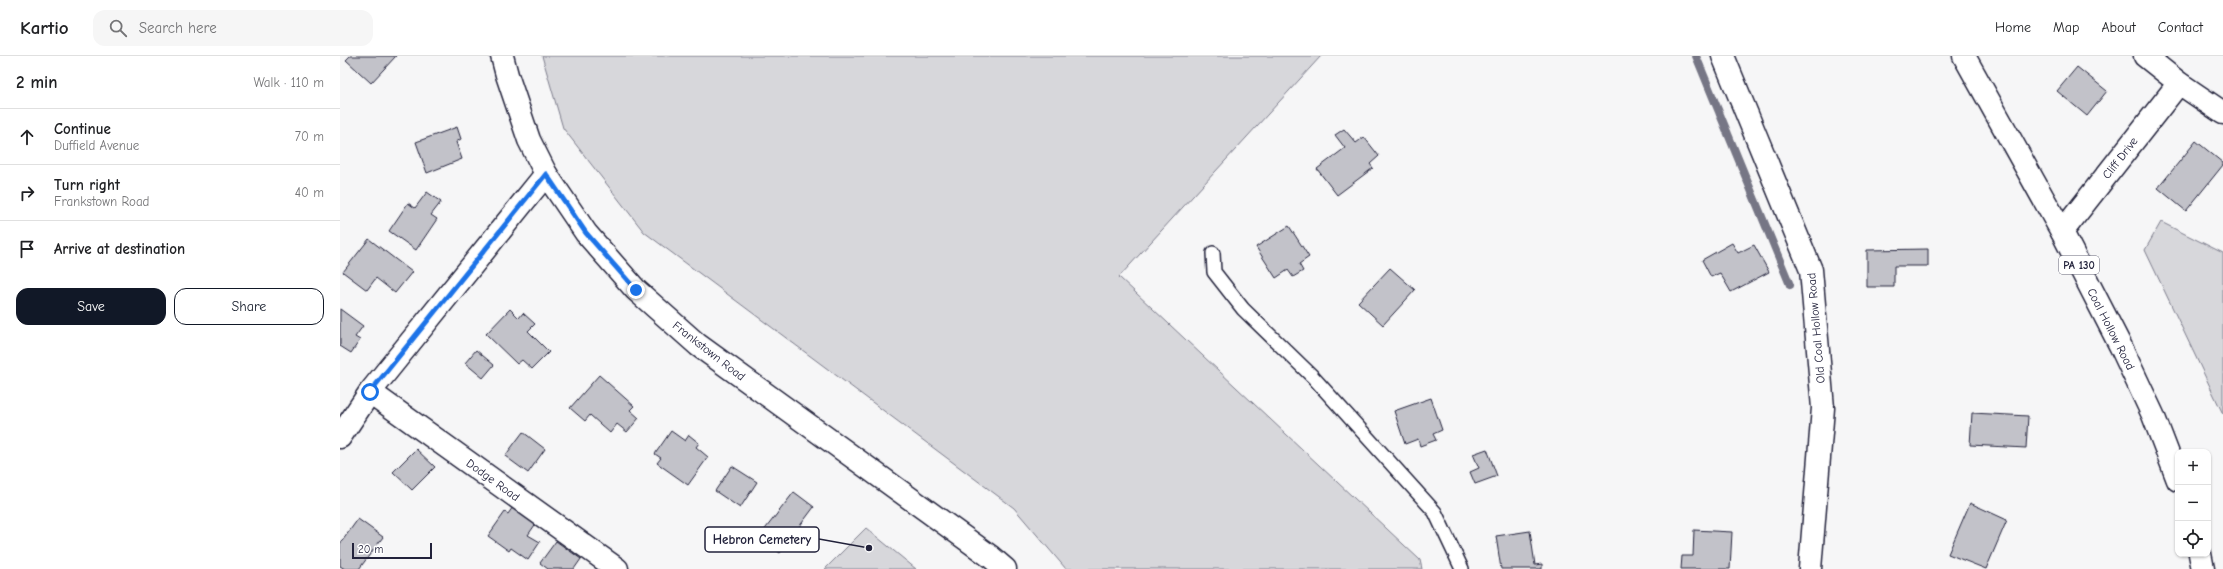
<!DOCTYPE html>
<meta charset="utf-8">
<style>
:root{--surface:#fff;--page:#f6f6f6;--text:#202124;--muted:#757577;--line:#e0e0e0;--accent:#111827}
body{margin:0;font-family:"Comic Neue",sans-serif;background:var(--page);color:var(--text)}
.controls{position:absolute;right:12px;bottom:12px;display:grid;overflow:hidden;border-radius:8px;box-shadow:0 1px 3px #0004}
.controls button{width:36px;height:36px;display:grid;place-items:center;padding:0;border:0;border-bottom:1px solid var(--line);background:var(--surface);color:var(--text);font:20px sans-serif}
.scale{position:absolute;left:12px;bottom:10px;width:80px;box-sizing:border-box;padding-left:4px;border:2px solid #22223b;border-top:0;font-size:11px;line-height:14px;white-space:nowrap;color:#22223b;-webkit-text-stroke:3px #fff;paint-order:stroke}
.stop{position:absolute;width:12px;height:12px;margin:-9px;border:3px solid #1a73e8;border-radius:50%;background:#fff}
.stop.end{background:#1a73e8;border-color:#fff;box-shadow:0 1px 4px #0008}
.list{margin:0;padding:0;list-style:none}
h2{display:flex;justify-content:space-between;align-items:center;height:52px;margin:0;padding:0 16px;font-size:17px}
h2 small{font-size:13px;font-weight:400;color:var(--muted)}
.list li{display:grid;grid-template-columns:26px 1fr auto;gap:12px;align-items:center;box-sizing:border-box;height:56px;padding:0 16px;border-top:1px solid var(--line)}
.list b{display:block;font-size:15px;white-space:nowrap}
.list p{margin:0;font-size:13px;white-space:nowrap;color:var(--muted)}
.list em{font-size:13px;font-style:normal;color:var(--muted)}
.actions{display:flex;gap:8px;padding:12px 16px}
.actions a{flex:1;padding:9px 0;border:1px solid var(--accent);border-radius:12px;text-align:center;font-size:14px;color:var(--accent)}
.actions .main{background:var(--accent);color:#fff}
.icon{flex:none;width:22px;height:22px;fill:none;stroke:currentColor;stroke-width:2;stroke-linecap:round;stroke-linejoin:round}
.map{position:relative;flex:none;width:1883px;height:513px;overflow:hidden}
header{display:flex;align-items:center;gap:24px;box-sizing:border-box;height:56px;padding:0 20px;background:var(--surface);border-bottom:1px solid var(--line)}
header strong{font-size:19px}
nav{display:flex;gap:22px;margin-inline-start:auto;font-size:14px}
.search{width:280px;height:36px;background:var(--page);display:flex;align-items:center;gap:10px;box-sizing:border-box;padding:0 14px;border-radius:12px;color:var(--muted);font-size:15px}
main{display:flex}
aside{flex:1;background:var(--surface)}
.map>svg:first-child{display:block}
</style>
<header>
<strong>Kartio</strong>
<div class="search"><svg class="icon" aria-label="search" viewBox="0 0 24 24"><circle cx="10" cy="10" r="6"/><path d="M15 15l6 6"/></svg>Search here</div>
<nav><a>Home</a><a>Map</a><a>About</a><a>Contact</a></nav>
</header>
<main>
<aside>
<h2>2 min<small>Walk · 110 m</small></h2>
<ul class="list">
<li><svg class="icon" aria-label="ahead" viewBox="0 0 24 24"><path d="M12 20V5M6 11l6-6 6 6"/></svg><div><b>Continue</b><p>Duffield Avenue</p></div><em>70 m</em></li>
<li><svg class="icon" aria-label="right" viewBox="0 0 24 24"><path d="M7 20v-9h11M14 6l5 5-5 5"/></svg><div><b>Turn right</b><p>Frankstown Road</p></div><em>40 m</em></li>
<li><svg class="icon" aria-label="arrive" viewBox="0 0 24 24"><path d="M6 21V4h12l-3 4 3 4H6"/></svg><div><b>Arrive at destination</b></div></li>
</ul>
<div class="actions"><a class="main">Save</a><a>Share</a></div>
</aside>
<div class="map">
<svg width="1883" height="513" viewBox="0 0 1883 513">
<rect width="100%" height="100%" fill="#f6f6f7"/>
<filter id="ink" filterUnits="userSpaceOnUse"><feTurbulence type="fractalNoise" baseFrequency=".025" numOctaves="2"/><feDisplacementMap in="SourceGraphic" scale="8" xChannelSelector="R" yChannelSelector="G"/><feConvolveMatrix kernelMatrix="1 2 1 2 8 2 1 2 1" color-interpolation-filters="sRGB"/></filter>
<g filter="url(#ink)">
<!-- green -->
<path fill="#d7d7db" stroke="#7c7c8b" d="M 202,0 L 981,0 L 779,221 L 1080,504 L 1082,513 L 726,513 L 674,452 L 304,176 L 223,72 Z
M 1821,166 L 1883,197 L 1883,358 L 1805,194 Z
M 526,472 L 576,513 L 485,513 Z"/>
<g fill="none" stroke-linecap="round" stroke-linejoin="round">
<!-- stream -->
<path stroke="#767685" stroke-width="8" d="M 1356,0 L 1450,229"/>
</g>
<!-- building -->
<path fill="#c2c2c9" stroke="#22223b" d="M 10,0 L 56,0 L 31,27 L 6,4 Z
M 1737,11 L 1767,35 L 1747,60 L 1717,35 Z
M 117,71 L 121,83 L 116,86 L 122,103 L 87,117 L 76,86 Z
M 1004,73 L 1016,87 L 1024,81 L 1039,100 L 1030,108 L 1033,112 L 997,139 L 977,113 L 1005,92 L 995,79 Z
M 1856,85 L 1883,107 L 1883,109 L 1846,155 L 1818,132 Z
M 87,136 L 101,146 L 91,159 L 97,163 L 76,194 L 49,175 L 68,147 L 75,152 Z
M 949,170 L 969,201 L 959,208 L 963,215 L 953,221 L 948,214 L 936,222 L 916,191 Z
M 29,183 L 72,216 L 55,237 L 36,222 L 27,234 L 3,216 Z
M 1392,187 L 1398,197 L 1414,189 L 1429,216 L 1391,236 L 1380,217 L 1371,221 L 1362,204 Z
M 1588,193 L 1588,210 L 1554,210 L 1554,231 L 1527,231 L 1527,194 Z
M 1050,212 L 1075,234 L 1043,269 L 1018,246 Z
M 0,253 L 23,270 L 15,281 L 20,284 L 11,297 L 0,290 Z
M 170,253 L 179,262 L 183,257 L 195,268 L 188,275 L 209,296 L 192,313 L 182,304 L 177,308 L 146,278 Z
M 136,294 L 154,309 L 143,322 L 125,307 Z
M 259,319 L 294,350 L 290,354 L 299,362 L 287,376 L 277,368 L 270,377 L 250,359 L 245,365 L 230,352 Z
M 1091,342 L 1102,374 L 1093,378 L 1096,384 L 1080,390 L 1078,383 L 1065,388 L 1054,355 Z
M 1632,357 L 1688,360 L 1686,392 L 1630,389 Z
M 331,375 L 345,385 L 349,379 L 359,387 L 356,391 L 368,401 L 348,429 L 317,407 L 321,402 L 315,398 Z
M 183,376 L 205,393 L 188,417 L 165,400 Z
M 76,393 L 95,411 L 72,434 L 53,416 Z
M 1147,393 L 1157,420 L 1135,428 L 1130,416 L 1139,412 L 1133,398 Z
M 392,410 L 417,426 L 400,452 L 375,435 Z
M 454,436 L 474,451 L 456,475 L 461,478 L 454,487 L 451,484 L 440,497 L 419,481 Z
M 1630,447 L 1667,464 L 1646,513 L 1608,498 Z
M 175,448 L 199,463 L 188,479 L 200,486 L 188,504 L 171,492 L 169,495 L 148,480 L 165,456 L 168,458 Z
M 18,463 L 43,481 L 19,513 L 5,513 L 0,510 L 0,488 Z
M 1354,474 L 1392,476 L 1390,513 L 1341,513 L 1342,500 L 1353,500 Z
M 1190,475 L 1195,509 L 1202,508 L 1202,513 L 1161,513 L 1156,480 Z
M 216,485 L 241,503 L 234,513 L 208,513 L 200,507 Z"/>
<g fill="none" stroke-linecap="round" stroke-linejoin="round">
<defs>
<path id="service" d="M 873,197 L 874,216 L 903,253 L 972,320 L 1095,456 L 1122,513"/>
<path id="minor" d="M 1383,0 L 1471,214 L 1483,352 L 1470,513
M 1805,0 L 1839,27 L 1883,57
M 1722,176 L 1839,27
M 30,336 L 277,513
M 0,381 L 30,336 L 206,118"/>
<path id="secondary" d="M 162,0 L 167,19 L 189,84 L 206,118 L 246,177 L 296,234 L 358,289 L 651,501 L 665,513"/>
<path id="primary" d="M 1624,0 L 1722,176 L 1781,291 L 1813,359 L 1838,424
M 1860,498 L 1863,513"/>
</defs>
<!-- service casing -->
<use href="#service" stroke="#22223b" stroke-width="16"/>
<!-- minor casing -->
<use href="#minor" stroke="#22223b" stroke-width="25"/>
<!-- secondary casing -->
<use href="#secondary" stroke="#22223b" stroke-width="25"/>
<!-- primary casing -->
<use href="#primary" stroke="#22223b" stroke-width="25"/>
<!-- service -->
<use href="#service" stroke="#fff" stroke-width="13"/>
<!-- minor -->
<use href="#minor" stroke="#fff" stroke-width="22"/>
<!-- secondary -->
<use href="#secondary" stroke="#fff" stroke-width="22"/>
<!-- primary -->
<use href="#primary" stroke="#fff" stroke-width="22"/>
</g>
</g>
<g fill="none" stroke-linecap="round" stroke-linejoin="round" filter="url(#ink)">
<!-- route -->
<path stroke="#1a73e8" stroke-width="5" d="M 30,336 L 206,118 L 246,177 L 296,234"/>
</g>
<g text-anchor="middle" stroke-width="4" stroke-linejoin="round" paint-order="stroke">
<!-- shield labels -->
<rect fill="#fff" stroke="#646476" stroke-width="1" x="1719" y="200" width="40" height="18" rx="3"/>
<g font-size="11" font-weight="bold" fill="#22223b">
<text x="1739" y="213">PA 130</text>
</g>
<!-- street labels -->
<g font-size="12" fill="#22223b" stroke="#fff">
<text transform="translate(1780 102) rotate(-52)" y="4">Cliff Drive</text>
<text transform="translate(1476 272) rotate(-95)" y="4">Old Coal Hollow Road</text>
<text transform="translate(1771 273) rotate(63)" y="4">Coal Hollow Road</text>
<text transform="translate(369 295) rotate(38)" y="4">Frankstown Road</text>
<text transform="translate(153 424) rotate(36)" y="4">Dodge Road</text>
</g>
</g>
<!-- callouts -->
<path fill="none" stroke="#22223b" stroke-width="1.5" d="M529 492L479 483"/>
<circle fill="#22223b" stroke="#fff" stroke-width="1.5" cx="529" cy="492" r="4"/>
<rect fill="#fff" stroke="#22223b" stroke-width="1.5" x="365" y="471" width="114" height="25" rx="4"/>
<g font-size="13" text-anchor="middle" font-weight="bold" fill="#22223b">
<text x="422" y="488">Hebron Cemetery</text>
</g>
</svg>
<div class="controls">
<button>+</button>
<button>−</button>
<button><svg class="icon" aria-label="locate" viewBox="0 0 24 24"><circle cx="12" cy="12" r="6"/><path d="M12 2v4M12 18v4M2 12h4M18 12h4"/></svg></button>
</div>
<div class="scale">20 m</div>
<div class="stop" style="left:30px;top:336px"></div>
<div class="stop end" style="left:296px;top:234px"></div>
</div>
</main>
